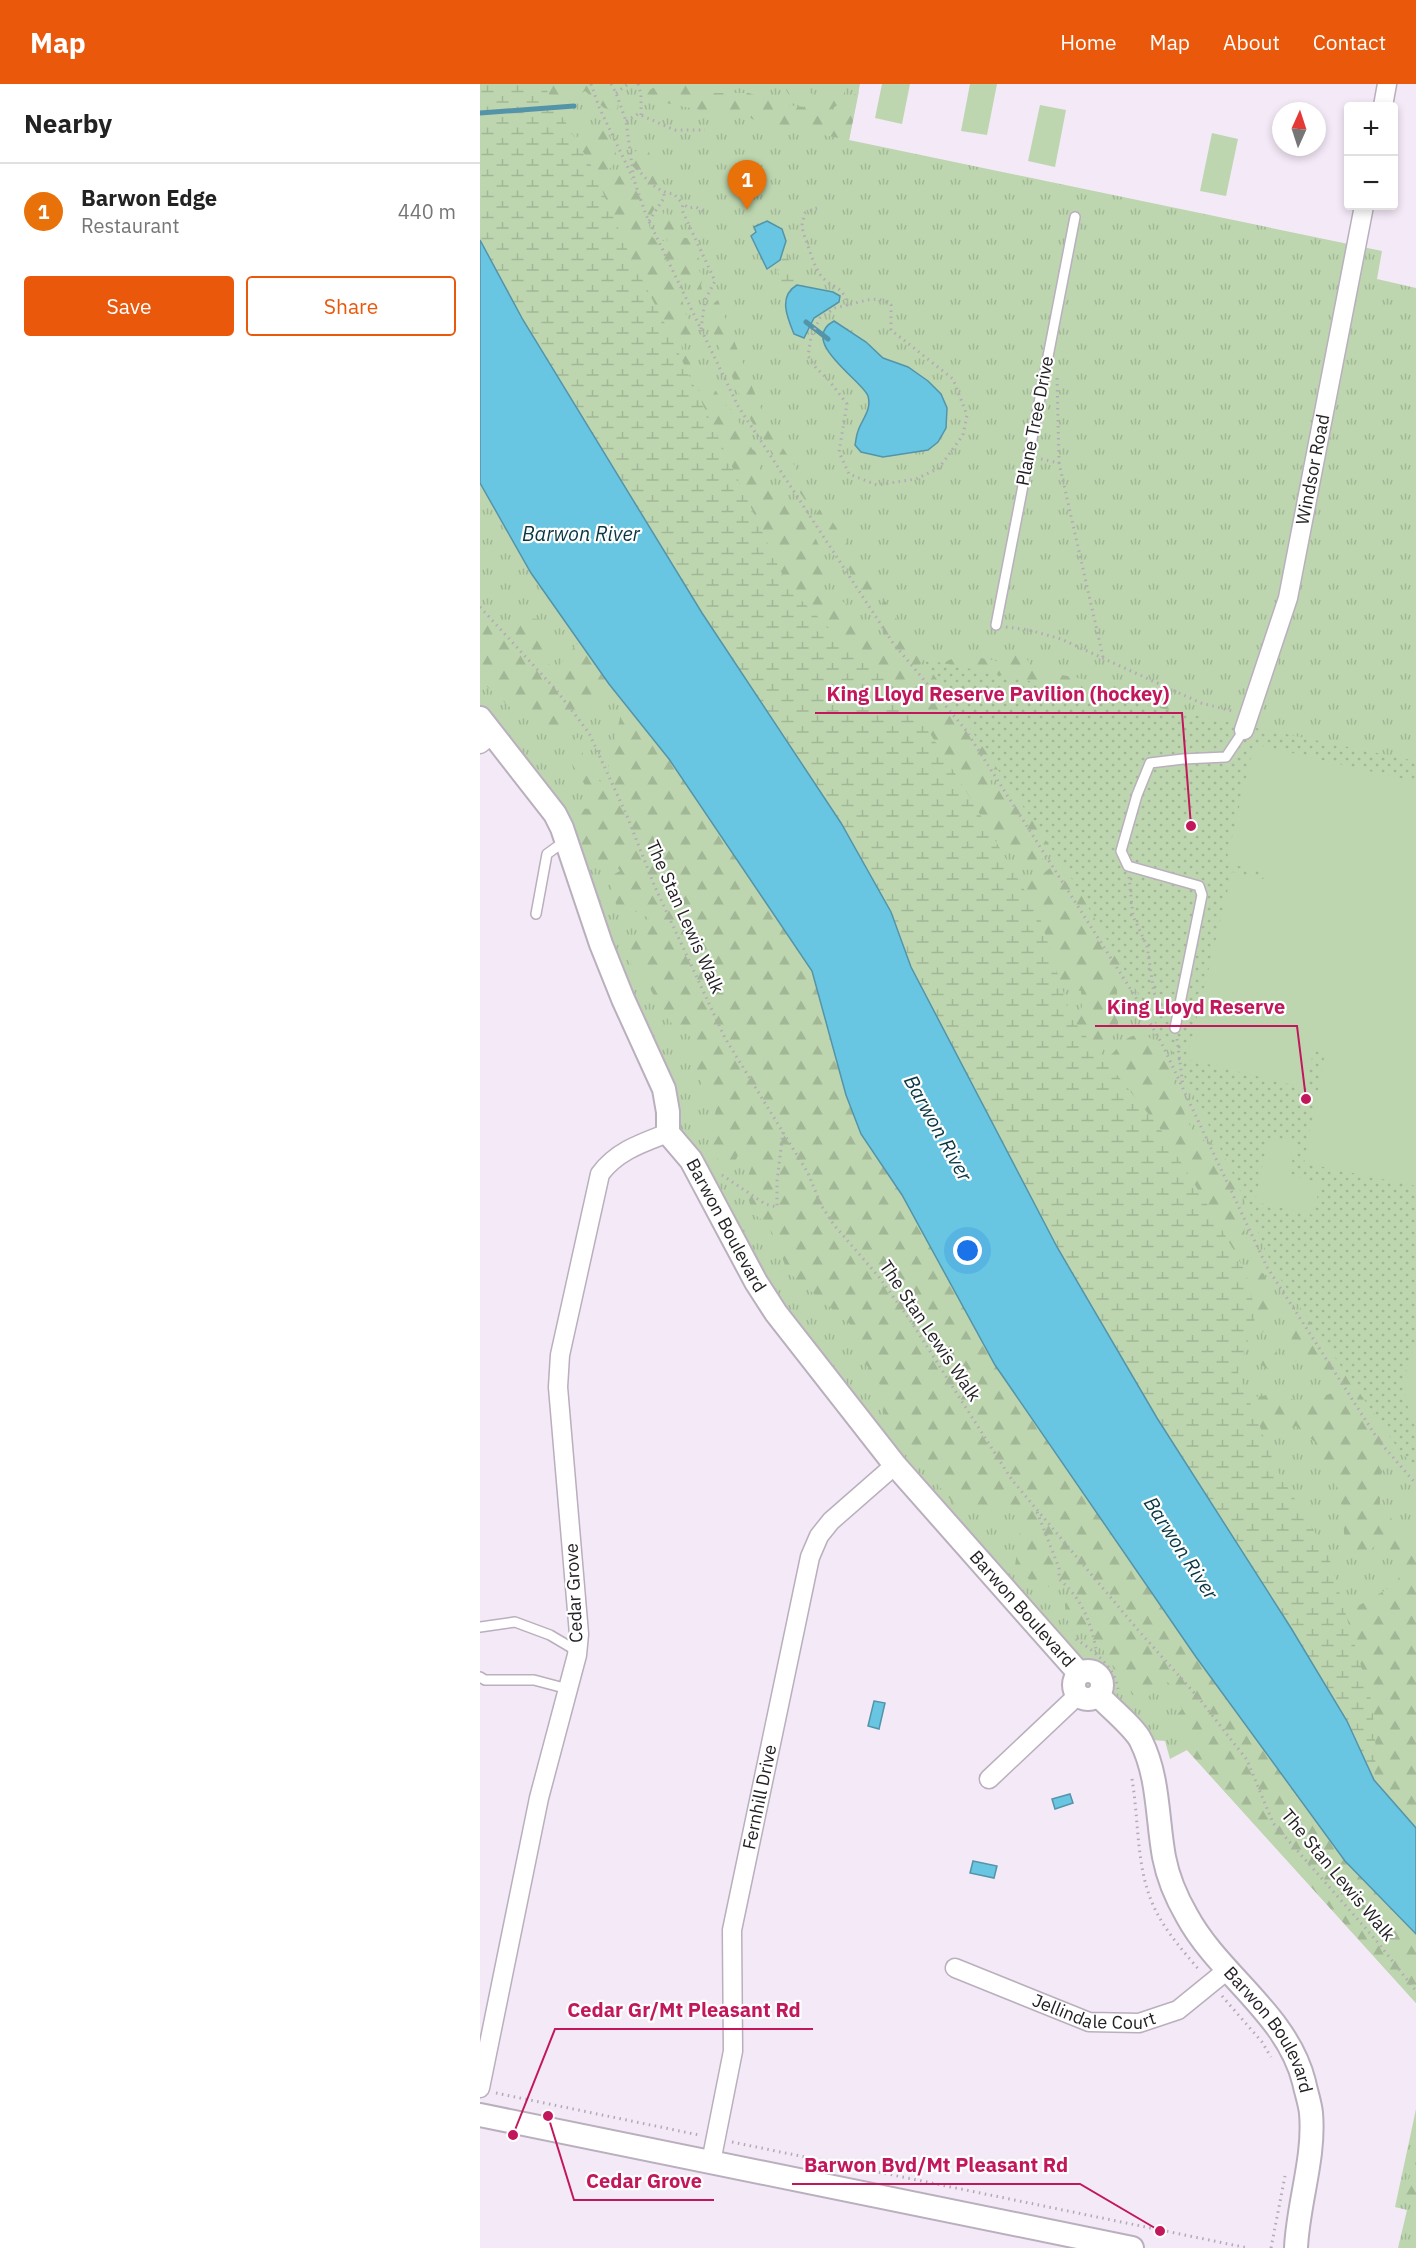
<!DOCTYPE html>
<meta charset="utf-8">
<style>
:root{--surface:#fff;--page:#f6f6f6;--text:#222;--muted:#767676;--line:#e0e0e0;--accent:#ea580c}
body{margin:0;font-family:"IBM Plex Sans",sans-serif;background:var(--page);color:var(--text)}
.controls{position:absolute;right:18px;top:18px;display:grid;overflow:hidden;border-radius:6px;box-shadow:0 3px 9px #0003}
.controls button{width:54px;height:54px;display:grid;place-items:center;padding:0;border:0;border-bottom:2px solid var(--line);background:var(--surface);color:var(--text);font:30px sans-serif}
.compass{position:absolute;left:792px;top:18px;width:54px;height:54px;border-radius:50%;background:var(--surface);box-shadow:0 3px 9px #0003;rotate:3deg}
.you{position:absolute;left:488px;top:1167px;width:21px;height:21px;margin:-15px;border:4px solid #fff;border-radius:50%;background:#1a73e8;box-shadow:0 0 0 9px #1a73e833}
.badge{display:grid;place-items:center;width:39px;height:39px;border-radius:50%;background:var(--accent);color:#fff;font-size:20px;font-weight:700}
.pin{position:absolute;translate:-50% -50px;filter:drop-shadow(0 2px 3px #0008)}
.pin::after{content:'';position:absolute;top:32px;width:21px;height:18px;background:inherit;clip-path:polygon(0 0,100% 0,50% 100%)}
.list{margin:0;padding:0;list-style:none}
h2{display:flex;justify-content:space-between;align-items:center;height:78px;margin:0;padding:0 24px;font-size:26px}
h2 small{font-size:20px;font-weight:400;color:var(--muted)}
.list li{display:grid;grid-template-columns:39px 1fr auto;gap:18px;align-items:center;box-sizing:border-box;height:96px;padding:0 24px;border-top:2px solid var(--line)}
.list b{display:block;font-size:22px;white-space:nowrap}
.list p{margin:0;font-size:20px;white-space:nowrap;color:var(--muted)}
.list em{font-size:20px;font-style:normal;color:var(--muted)}
.actions{display:flex;gap:12px;padding:18px 24px}
.actions a{flex:1;padding:14px 0;border:2px solid var(--accent);border-radius:6px;text-align:center;font-size:21px;color:var(--accent)}
.actions .main{background:var(--accent);color:#fff}
.map{position:relative;flex:none;width:936px;height:2164px;overflow:hidden}
header{display:flex;align-items:center;gap:36px;box-sizing:border-box;height:84px;padding:0 30px;background:var(--accent);color:#fff}
header strong{font-size:28px}
nav{display:flex;gap:33px;margin-inline-start:auto;font-size:21px}
main{display:flex}
aside{flex:1;background:var(--surface)}
.map>svg:first-child{display:block}
</style>
<header>
<strong>Map</strong>
<nav><a>Home</a><a>Map</a><a>About</a><a>Contact</a></nav>
</header>
<main>
<aside>
<h2>Nearby<small></small></h2>
<ul class="list">
<li><span class="badge" style="background:#e8710a">1</span><div><b>Barwon Edge</b><p>Restaurant</p></div><em>440 m</em></li>
</ul>
<div class="actions"><a class="main">Save</a><a>Share</a></div>
</aside>
<div class="map">
<svg width="936" height="2164" viewBox="0 0 936 2164">
<defs>
<pattern id="grass-tufts" width="24" height="20" patternUnits="userSpaceOnUse" patternTransform="scale(1.5)"><rect width="24" height="20" fill="#bdd6af"/><path d="M3 7l-1-3M5 7V3M7 7l1-3M15 17l-1-3M17 17v-4M19 17l1-3" fill="none" stroke="#a2b796"/></pattern>
<pattern id="forest-firs" width="22" height="20" patternUnits="userSpaceOnUse" patternTransform="scale(1.5)"><rect width="22" height="20" fill="#bdd6af"/><path d="M5 1l3.5 6h-7zM16 11l3.5 6h-7z" fill="#a2b796"/></pattern>
<pattern id="wetland-marsh" width="20" height="14" patternUnits="userSpaceOnUse" patternTransform="scale(1.5)"><rect width="20" height="14" fill="#bdd6af"/><path d="M1 5h8M5 5V1M11 12h8M15 12V8" fill="none" stroke="#a2b796"/></pattern>
<pattern id="park-dots" width="8" height="8" patternUnits="userSpaceOnUse" patternTransform="scale(1.5)"><rect width="8" height="8" fill="#bdd6af"/><path d="M2 2h.1M6 6h.1" fill="none" stroke="#a2b796" stroke-width="1.8" stroke-linecap="round"/></pattern>
</defs>
<rect width="100%" height="100%" fill="#f4e9f7"/>
<!-- grass -->
<path fill="url(#grass-tufts)" d="M 0,0 L 380,0 L 369,56 L 902,167 L 897,195 L 936,204 L 936,1744 L 677,1334 L 577,1163 L 431,883 L 411,828 L 361,739 L 222,529 L 43,236 L 0,156 Z
M 0,399 L 51,489 L 189,675 L 865,1777 L 936,1850 L 936,1919 L 707,1666 L 690,1675 L 685,1657 L 660,1655 L 610,1615 L 606,1615 L 595,1607 L 594,1598 L 296,1229 L 211,1076 L 95,778 L 0,634 Z
M 936,2025 L 936,2164 L 918,2164 L 927,2126 L 915,2123 Z"/>
<!-- forest -->
<path fill="url(#forest-firs)" d="M 52,0 L 127,0 L 138,22 L 136,27 L 124,24 L 105,7 L 78,25 Z
M 174,0 L 222,0 L 234,9 L 269,9 L 299,20 L 324,23 L 325,17 L 311,14 L 306,6 L 309,0 L 325,0 C 330,14 341,15 354,11 L 349,3 L 350,0 L 365,0 L 367,2 L 359,20 L 347,28 L 353,31 L 369,29 L 373,21 L 372,12 L 379,7 L 369,56 L 277,38 C 269,31 256,30 246,29 L 244,31 L 167,15 L 165,9 L 176,2 Z
M 116,41 C 130,45 134,63 138,76 L 129,85 C 136,91 143,90 150,96 L 157,93 L 157,87 L 149,78 L 153,68 L 167,64 L 184,101 C 181,107 180,115 177,121 C 168,134 167,139 173,154 L 187,158 L 188,150 L 180,145 L 181,136 L 185,127 L 198,146 L 199,154 L 209,154 L 220,177 L 218,185 L 223,192 L 221,201 L 223,209 L 215,219 L 211,211 L 212,201 L 202,191 L 191,196 C 193,205 197,207 201,214 C 206,224 201,226 210,236 L 207,243 L 214,247 L 216,253 L 201,257 L 202,266 C 214,277 213,289 203,302 L 112,83 L 95,55 L 107,45 Z
M 238,216 L 287,340 L 339,419 L 331,420 L 325,416 L 271,337 L 227,234 L 229,222 Z
M 224,303 L 236,307 L 243,319 L 254,328 L 272,365 L 280,371 L 280,389 L 301,413 L 323,429 L 350,484 L 339,495 L 342,505 L 370,522 L 399,574 L 405,568 C 402,554 405,540 398,527 L 404,516 L 443,575 L 433,595 L 441,610 C 458,588 459,571 491,573 C 501,574 510,575 519,578 L 535,571 L 547,575 L 552,585 L 668,608 L 681,614 L 693,627 L 529,676 L 521,690 L 510,697 L 513,705 L 527,700 L 535,695 L 577,761 L 550,787 L 541,783 L 540,772 L 514,754 L 504,738 L 325,542 L 308,503 L 217,308 Z
M 342,422 L 401,511 L 396,512 L 384,508 L 342,447 L 336,430 Z
M 43,534 L 60,535 L 68,558 L 64,576 L 77,587 L 86,572 L 99,558 L 129,600 C 75,669 54,646 0,596 L 0,541 Z
M 140,614 L 189,675 L 332,887 L 366,1011 L 381,1050 L 422,1111 L 515,1281 L 716,1573 L 865,1777 L 936,1850 L 936,1919 L 707,1666 L 712,1650 L 701,1647 L 695,1633 L 702,1625 L 692,1601 L 680,1594 L 677,1602 L 669,1612 L 652,1611 L 646,1594 L 626,1575 L 623,1564 L 586,1535 L 585,1520 L 598,1503 L 589,1496 L 575,1502 L 558,1504 L 535,1482 L 542,1432 L 519,1417 L 511,1435 L 475,1421 L 418,1354 L 404,1329 L 403,1304 L 375,1265 L 371,1241 L 307,1187 L 296,1155 L 286,1139 L 273,1129 L 264,1101 L 272,1082 L 258,1071 L 251,1088 C 227,1070 228,1053 236,1026 L 211,979 L 211,953 L 195,943 L 181,927 L 168,900 L 151,880 L 145,856 L 165,849 L 169,834 L 152,826 L 138,828 L 129,793 L 140,787 L 132,776 L 118,782 L 103,779 L 86,729 L 93,724 L 111,725 L 108,706 L 92,680 L 90,660 L 99,653 L 104,675 L 124,703 L 140,634 Z
M 589,774 L 645,887 L 637,905 L 637,915 L 647,920 L 638,934 L 638,945 L 620,970 L 592,935 L 602,923 L 601,907 L 582,903 L 570,865 L 530,782 L 540,799 L 555,796 L 579,777 Z
M 656,951 C 660,952 667,952 670,954 C 692,966 698,1031 717,1052 C 722,1059 735,1059 741,1065 C 757,1085 766,1128 764,1153 C 763,1158 759,1164 756,1169 L 625,975 C 638,968 641,954 656,951 Z
M 775,1185 L 784,1190 L 787,1201 L 786,1212 L 790,1225 L 790,1241 L 782,1249 L 771,1244 L 776,1231 L 766,1189 Z
M 836,1226 L 936,1384 L 914,1360 L 900,1393 L 900,1420 L 936,1466 L 936,1744 L 894,1696 L 845,1522 L 878,1522 L 916,1500 L 924,1481 L 898,1458 L 882,1476 L 865,1466 C 864,1448 863,1411 854,1395 C 844,1377 837,1385 836,1359 L 816,1342 L 791,1352 L 783,1350 L 769,1315 C 787,1309 806,1310 822,1320 L 852,1309 L 849,1293 L 826,1273 L 812,1279 L 803,1273 L 812,1254 L 812,1240 L 825,1231 Z
M 794,1260 L 797,1271 L 790,1287 L 782,1281 L 782,1272 Z
M 936,2077 L 936,2121 L 933,2122 C 916,2108 932,2093 936,2077 Z"/>
<!-- wetland -->
<path fill="url(#wetland-marsh)" d="M 0,0 L 63,0 L 112,83 L 151,174 L 186,242 L 308,503 L 355,550 L 431,619 L 491,715 L 559,831 L 592,935 L 679,1043 L 735,1133 L 766,1189 L 776,1231 L 758,1288 L 796,1384 L 848,1470 L 892,1619 L 896,1667 L 894,1696 L 867,1637 L 811,1544 L 677,1334 L 577,1163 L 431,883 L 411,828 L 361,739 L 222,529 L 43,236 L 0,156 Z
M 306,157 C 309,194 320,197 353,208 L 323,202 L 311,204 L 305,213 L 296,180 L 300,176 Z"/>
<!-- park -->
<path fill="url(#park-dots)" d="M 443,575 L 936,677 L 936,1384 L 915,1360 L 794,1186 L 752,1088 L 691,966 L 590,792 Z"/>
<!-- garden -->
<path fill="#bdd6af" d="M 402,0 L 430,0 L 422,40 L 395,34 Z
M 490,0 L 517,0 L 507,51 L 481,47 Z
M 560,21 L 586,26 L 575,83 L 548,77 Z
M 732,49 L 758,55 L 746,112 L 720,107 Z
M 774,660 L 936,698 L 936,1102 L 824,1079 L 845,969 L 834,965 L 825,1004 L 707,975 L 752,788 L 783,795 L 788,789 L 746,779 Z
M 788,1054 L 816,1059 L 809,1092 L 840,1098 L 834,1131 L 775,1118 Z
M 936,1260 L 936,1344 C 922,1318 921,1286 936,1260 Z"/>
<!-- water -->
<path fill="#68c6e2" stroke="#5494a9" stroke-width="1.5" d="M 287,137 L 302,145 L 306,157 L 300,176 L 287,185 L 271,152 L 276,148 L 274,143 Z
M 0,156 L 43,236 L 222,529 L 361,739 L 411,828 L 431,883 L 577,1163 L 677,1334 L 811,1544 L 867,1637 L 894,1696 L 936,1744 L 936,1850 L 865,1777 L 716,1573 L 515,1281 L 422,1111 L 381,1050 L 366,1011 L 332,887 L 189,675 L 129,600 L 51,489 L 0,399 Z
M 317,201 L 353,208 L 360,212 L 359,218 L 334,234 L 324,254 L 314,250 C 307,233 298,212 317,201 Z
M 354,237 L 386,258 L 403,274 L 428,283 L 448,297 L 461,310 L 467,324 L 466,344 L 458,358 L 448,366 L 403,373 L 381,368 L 375,361 C 376,357 376,352 378,347 C 382,335 392,326 388,312 C 383,297 317,257 354,237 Z
M 394,1617 L 405,1619 L 399,1645 L 388,1642 Z
M 590,1710 L 593,1719 L 575,1725 L 572,1715 Z
M 493,1777 L 517,1782 L 514,1794 L 490,1789 Z"/>
<g fill="none" stroke-linecap="round" stroke-linejoin="round">
<!-- stream -->
<path stroke="#5494a9" stroke-width="5" d="M 0,29 L 94,22
M 326,238 L 348,255"/>
<defs>
<path id="service" d="M 516,541 L 595,133
M 56,830 L 67,770 L 85,757
M 695,944 L 722,811 L 719,802 L 648,782 L 641,767 L 657,711 L 670,679 L 703,675 L 746,673 L 764,646
M 0,1543 L 35,1538 L 70,1551 L 97,1567
M 0,1593 L 5,1596 L 54,1596 L 88,1605"/>
<g id="minor">
<path d="M 903,22 L 907,0"/>
<path id="s1" d="M 764,646 L 808,514 L 884,122"/>
<path d="M 0,660 L 12,650"/>
<path d="M 509,1695 L 598,1611"/>
<path id="s2" d="M 475,1884 L 609,1938 L 659,1939 L 698,1926 L 746,1887"/>
<path d="M 0,2004 L 59,1714 L 97,1571 L 99,1550 L 78,1303 L 80,1271 L 120,1090 C 137,1067 162,1059 188,1049"/>
<path id="s3" d="M 231,2078 L 253,1967 L 252,1846 L 330,1473 L 339,1452 L 351,1437 L 415,1381"/>
</g>
<g id="tertiary">
<path id="s4" d="M 0,634 L 75,730 L 82,744 L 121,860 L 143,915 L 184,1005 L 188,1028 L 188,1049 L 211,1076 L 276,1198 L 296,1229 L 415,1381 L 599,1589"/>
<circle cx="608" cy="1601" r="14"/>
<path id="s5" d="M 618,1611 C 629,1623 655,1644 661,1657 C 679,1693 677,1735 684,1773 C 688,1794 696,1813 707,1832 C 739,1891 807,1930 824,1998 C 826,2008 830,2019 831,2029 C 835,2074 818,2119 816,2164"/>
<path d="M 0,2031 L 652,2164"/>
</g>
</defs>
<!-- service casing -->
<use href="#service" stroke="#baafbd" stroke-width="12"/>
<!-- minor casing -->
<use href="#minor" stroke="#baafbd" stroke-width="21"/>
<!-- tertiary casing -->
<use href="#tertiary" stroke="#baafbd" stroke-width="26"/>
<!-- path -->
<path stroke="#b3aab5" stroke-width="3" stroke-dasharray="1.5 4.5" stroke-linecap="butt" d="M 111,0 L 119,23 L 152,92
M 131,0 L 136,9 L 146,37 L 154,96 L 166,131 L 258,322 L 413,559 L 485,645 L 655,912 L 683,962 L 787,1183 L 899,1357 L 936,1400
M 158,0 L 161,10 L 161,31
M 136,9 L 148,0
M 146,37 L 158,30 L 195,46 L 225,46
M 153,80 C 165,93 175,108 194,110 L 203,120
M 337,124 L 325,129 L 322,141 L 323,148 C 328,160 334,185 343,194 C 355,206 363,201 367,221 L 355,224 L 340,234 L 331,253 L 328,272 L 336,284 L 348,295 L 367,320 L 359,368 L 369,390 L 397,401 L 436,395 L 459,384 L 483,351 L 487,331 L 473,295 L 411,246 L 411,221 C 398,210 382,218 367,221
M 169,137 L 184,114 L 184,109
M 221,245 L 225,216 L 235,197 L 202,126 L 203,120 L 209,124 L 216,123 L 224,128
M 577,294 L 579,379
M 561,375 L 579,379 L 623,573
M 0,523 L 77,607 L 109,649 L 147,732 L 175,803 L 245,954 L 328,1089 L 341,1121 L 354,1141 L 399,1193 L 432,1239 L 532,1396 L 658,1546 L 718,1613 L 767,1676 L 793,1739 L 895,1855 L 936,1907
M 526,543 L 549,546 L 581,555 L 721,619 L 752,627
M 649,793 L 653,832 L 667,862 L 674,909 L 685,927
M 697,955 L 703,1002
M 242,1091 L 285,1120 L 297,1123 L 297,1097 L 303,1048
M 557,1428 L 579,1484 L 579,1495 C 604,1517 611,1539 617,1570
M 596,1555 C 614,1567 635,1583 638,1605
M 652,1695 C 659,1737 656,1785 674,1823 C 685,1847 704,1868 720,1887
M 742,1912 L 782,1958 L 791,1973
M 16,2009 L 219,2051
M 252,2058 L 768,2164
M 791,2164 L 805,2092"/>
<!-- service -->
<use href="#service" stroke="#fff" stroke-width="9"/>
<!-- minor -->
<use href="#minor" stroke="#fff" stroke-width="18"/>
<!-- tertiary -->
<use href="#tertiary" stroke="#fff" stroke-width="22"/>
</g>
<g text-anchor="middle" stroke-width="4.5" stroke-linejoin="round" paint-order="stroke">
<!-- street labels -->
<g font-size="18" fill="#242025" stroke="#fff">
<text transform="translate(555 337) rotate(-79)" y="6">Plane Tree Drive</text>
<text dy="6" stroke="none"><textPath href="#s1" startOffset="270">Windsor Road</textPath></text>
<text transform="translate(205 833) rotate(66)" y="6">The Stan Lewis Walk</text>
<text dy="6" stroke="none"><textPath href="#s4" startOffset="572">Barwon Boulevard</textPath></text>
<text transform="translate(450 1247) rotate(56)" y="6">The Stan Lewis Walk</text>
<text transform="translate(94 1509) rotate(-93)" y="6">Cedar Grove</text>
<text dy="6" stroke="none"><textPath href="#s4" startOffset="1058">Barwon Boulevard</textPath></text>
<text dy="6" stroke="none"><textPath href="#s3" startOffset="370">Fernhill Drive</textPath></text>
<text transform="translate(858 1791) rotate(50)" y="6">The Stan Lewis Walk</text>
<text dy="6" stroke="none"><textPath href="#s2" startOffset="148">Jellindale Court</textPath></text>
<text dy="6" stroke="none"><textPath href="#s5" startOffset="387">Barwon Boulevard</textPath></text>
</g>
<!-- water labels -->
<g font-size="20" font-style="italic" fill="#093642" stroke="#fff">
<text x="101" y="457">Barwon River</text>
<text transform="translate(458 1044) rotate(61)" y="7">Barwon River</text>
<text transform="translate(701 1464) rotate(57)" y="7">Barwon River</text>
</g>
</g>
<!-- callouts -->
<path fill="none" stroke="#c2185b" stroke-width="2" d="M711 742L702 629H335M826 1015L817 942H615M33 2051L75 1945H333M680 2147L600 2100H312M68 2032L94 2116H234"/>
<g fill="#c2185b" stroke="#fff" stroke-width="2">
<circle cx="711" cy="742" r="6"/>
<circle cx="826" cy="1015" r="6"/>
<circle cx="33" cy="2051" r="6"/>
<circle cx="680" cy="2147" r="6"/>
<circle cx="68" cy="2032" r="6"/>
</g>
<g font-size="20" text-anchor="middle" font-weight="bold" fill="#c2185b" stroke="#fff" stroke-width="4.5" stroke-linejoin="round" paint-order="stroke">
<text x="518" y="617">King Lloyd Reserve Pavilion (hockey)</text>
<text x="716" y="930">King Lloyd Reserve</text>
<text x="204" y="1933">Cedar Gr/Mt Pleasant Rd</text>
<text x="456" y="2088">Barwon Bvd/Mt Pleasant Rd</text>
<text x="164" y="2104">Cedar Grove</text>
</g>
</svg>
<div class="controls">
<button>+</button>
<button>−</button>
</div>
<svg class="compass" viewBox="-18 -18 36 36"><path d="M0-13l5 13h-10z" fill="#e53935"/><path d="M0 13l5-13h-10z" fill="#767676"/></svg>
<div class="you"></div>
<div class="pin badge" style="left:267px;top:126px;background:#e8710a">1</div>
</div>
</main>
